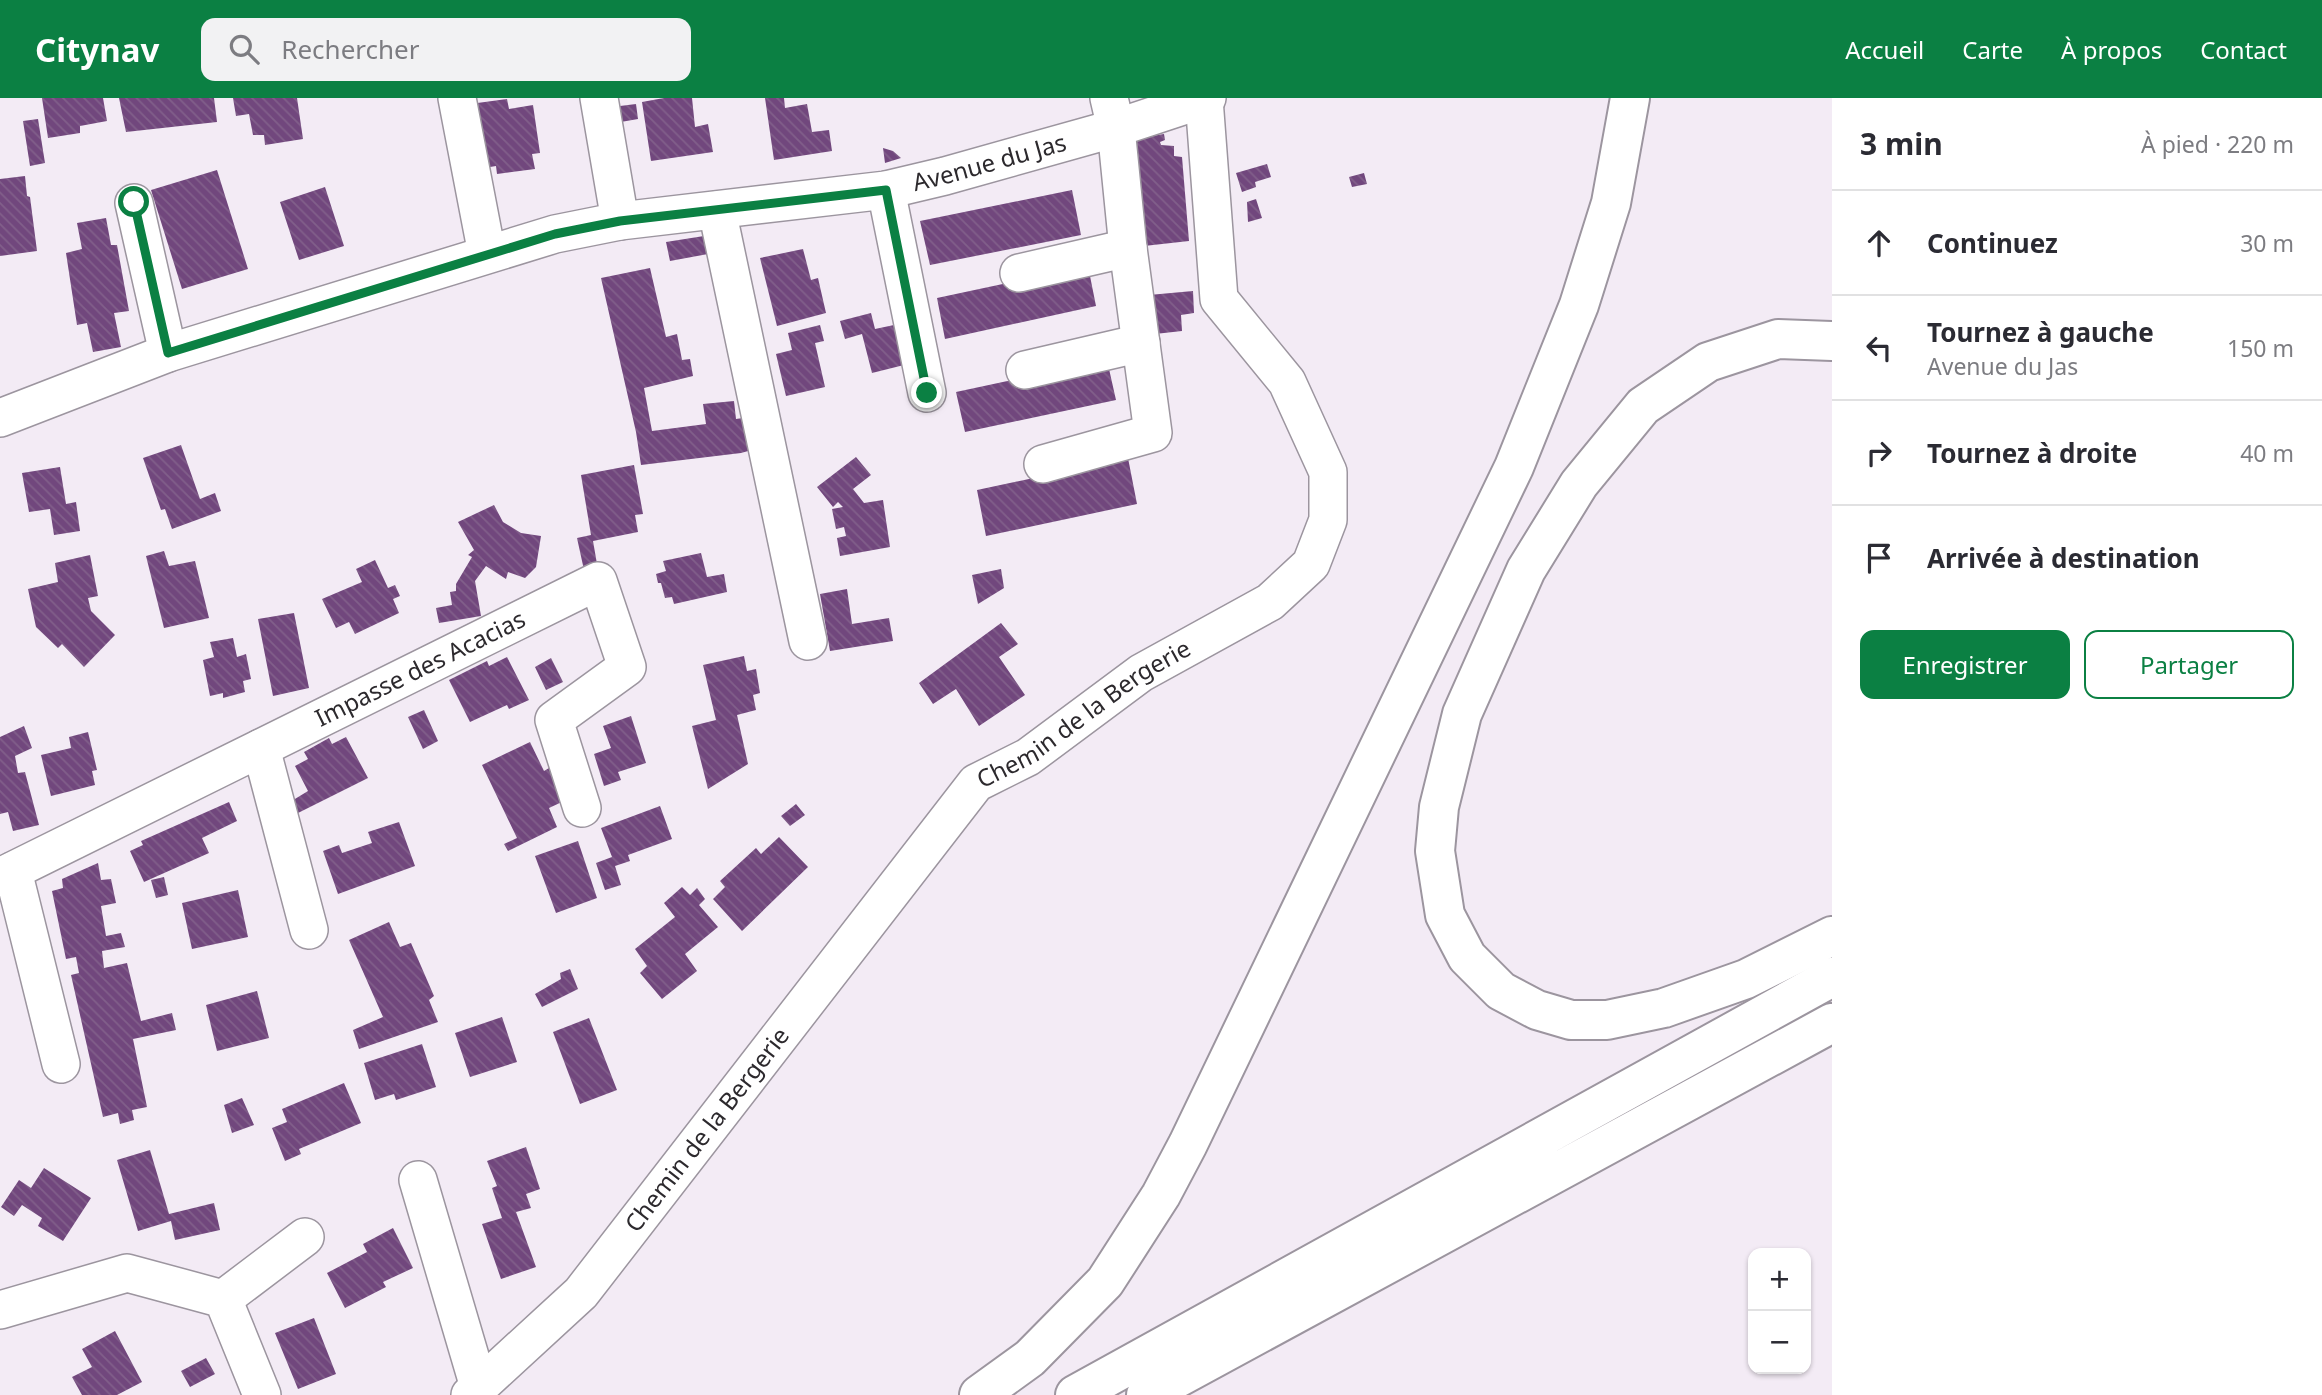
<!DOCTYPE html>
<html lang="fr">
<meta charset="utf-8">
<style>
:root{--surface:#fff;--page:#f2f2f3;--text:#2b2b33;--muted:#7c7c81;--line:#e1e1e2;--accent:#0b8043}
body{margin:0;font-family:"Noto Sans",sans-serif;background:var(--page);color:var(--text)}
.controls{position:absolute;right:21px;bottom:21px;display:grid;overflow:hidden;border-radius:14px;box-shadow:0 2px 5px #0004}
.controls button{width:63px;height:63px;display:grid;place-items:center;padding:0;border:0;border-bottom:2px solid var(--line);background:var(--surface);color:var(--text);font:35px sans-serif}
.stop{position:absolute;width:21px;height:21px;margin:-16px;border:5px solid #0b8043;border-radius:50%;background:#fff}
.stop.end{background:#0b8043;border-color:#fff;box-shadow:0 2px 7px #0008}
.list{margin:0;padding:0;list-style:none}
h2{display:flex;justify-content:space-between;align-items:center;height:91px;margin:0;padding:0 28px;font-size:30px}
h2 small{font-size:23px;font-weight:400;color:var(--muted)}
.list li{display:grid;grid-template-columns:46px 1fr auto;gap:21px;align-items:center;box-sizing:border-box;height:105px;padding:0 28px;border-top:2px solid var(--line)}
.list b{display:block;font-size:26px;white-space:nowrap}
.list p{margin:0;font-size:23px;white-space:nowrap;color:var(--muted)}
.list em{font-size:23px;font-style:normal;color:var(--muted)}
.actions{display:flex;gap:14px;padding:21px 28px}
.actions a{flex:1;padding:16px 0;border:2px solid var(--accent);border-radius:14px;text-align:center;font-size:24px;color:var(--accent)}
.actions .main{background:var(--accent);color:#fff}
.icon{flex:none;width:38px;height:38px;fill:none;stroke:currentColor;stroke-width:2;stroke-linecap:round;stroke-linejoin:round}
.map{position:relative;flex:none;width:1832px;height:1297px;overflow:hidden}
header{display:flex;align-items:center;gap:42px;box-sizing:border-box;height:98px;padding:0 35px;background:var(--accent);color:#fff}
header strong{font-size:33px}
nav{display:flex;gap:38px;margin-inline-start:auto;font-size:24px}
.search{width:490px;height:63px;background:var(--page);display:flex;align-items:center;gap:18px;box-sizing:border-box;padding:0 24px;border-radius:14px;color:var(--muted);font-size:26px}
main{display:flex}
aside{flex:1;background:var(--surface)}
.map>svg:first-child{display:block}
</style>
<header>
<strong>Citynav</strong>
<div class="search"><svg class="icon" aria-label="search" viewBox="0 0 24 24"><circle cx="10" cy="10" r="6"/><path d="M15 15l6 6"/></svg>Rechercher</div>
<nav><a>Accueil</a><a>Carte</a><a>À propos</a><a>Contact</a></nav>
</header>
<main>
<div class="map">
<svg width="1832" height="1297" viewBox="0 0 1832 1297">
<defs>
<pattern id="building-back-hatch" width="6" height="6" patternUnits="userSpaceOnUse" patternTransform="scale(1.75)"><rect width="6" height="6" fill="#71477d"/><path d="M-1 5l2 2M0 0l6 6M5-1l2 2" fill="none" stroke="#815f8a"/></pattern>
</defs>
<rect width="100%" height="100%" fill="#f3ebf5"/>
<!-- building -->
<path fill="url(#building-back-hatch)" d="M 42,0 L 103,0 L 107,23 L 80,28 L 80,35 L 48,40 Z
M 119,0 L 214,0 L 217,24 L 126,34 Z
M 233,0 L 297,0 L 303,41 L 265,47 L 264,37 L 253,37 L 249,16 L 236,18 Z
M 664,0 L 692,0 L 695,29 L 708,26 L 713,54 L 651,63 L 642,4 Z
M 765,0 L 784,0 L 785,10 L 807,6 L 812,34 L 829,32 L 832,53 L 774,62 Z
M 507,1 L 509,11 L 533,7 L 540,55 L 532,56 L 535,71 L 497,76 L 496,68 L 484,70 L 470,6 Z
M 636,6 L 638,21 L 615,25 L 612,9 Z
M 38,21 L 45,65 L 30,68 L 23,23 Z
M 1164,36 L 1165,42 L 1160,44 L 1161,47 L 1174,48 L 1174,58 L 1182,59 L 1189,143 L 1144,148 L 1133,41 Z
M 883,50 L 893,53 L 901,60 L 885,65 Z
M 1267,66 L 1271,79 L 1255,84 L 1256,89 L 1242,94 L 1236,75 Z
M 217,72 L 248,171 L 182,191 L 151,92 Z
M 1364,75 L 1367,86 L 1352,89 L 1349,79 Z
M 25,78 L 27,98 L 30,99 L 37,153 L 0,158 L 0,81 Z
M 325,89 L 344,148 L 299,162 L 280,104 Z
M 1072,92 L 1081,137 L 930,167 L 920,123 Z
M 1256,101 L 1262,120 L 1248,124 L 1247,104 Z
M 106,120 L 111,147 L 117,147 L 129,213 L 114,215 L 121,249 L 93,254 L 87,225 L 77,227 L 66,155 L 82,151 L 77,125 Z
M 704,138 L 708,156 L 670,163 L 666,144 Z
M 803,151 L 811,182 L 818,180 L 826,215 L 777,228 L 760,160 Z
M 1088,168 L 1096,208 L 945,241 L 937,200 Z
M 650,170 L 666,239 L 677,236 L 682,262 L 690,261 L 693,278 L 644,290 L 652,333 L 706,326 L 703,306 L 734,303 L 736,321 L 749,319 L 759,350 L 741,355 L 641,367 L 636,334 L 601,180 Z
M 1193,193 L 1194,215 L 1181,217 L 1182,233 L 1155,236 L 1149,197 Z
M 871,215 L 875,231 L 894,227 L 904,267 L 872,275 L 862,236 L 845,241 L 840,223 Z
M 820,227 L 824,243 L 815,245 L 825,289 L 786,298 L 776,256 L 792,252 L 788,235 Z
M 1107,262 L 1116,302 L 965,334 L 956,294 Z
M 181,347 L 200,401 L 215,395 L 221,413 L 172,431 L 165,411 L 161,412 L 143,360 Z
M 856,359 L 871,377 L 853,391 L 864,405 L 883,402 L 890,449 L 840,458 L 837,440 L 846,438 L 844,429 L 836,431 L 832,411 L 843,409 L 838,404 L 833,409 L 817,389 Z
M 1128,360 L 1137,406 L 986,438 L 977,392 Z
M 634,367 L 643,416 L 635,417 L 638,434 L 593,443 L 597,466 L 584,472 L 577,440 L 591,437 L 581,377 Z
M 60,369 L 66,406 L 76,404 L 80,433 L 54,437 L 50,411 L 29,414 L 22,375 Z
M 494,407 L 503,424 L 521,435 L 541,438 L 536,469 L 525,480 L 508,474 L 506,481 L 486,468 L 475,483 L 481,518 L 439,525 L 436,510 L 452,507 L 450,494 L 456,493 L 456,486 L 472,459 L 468,457 L 474,452 L 458,424 Z
M 164,453 L 169,468 L 195,463 L 209,520 L 164,530 L 146,458 Z
M 701,455 L 707,479 L 724,476 L 727,494 L 674,506 L 672,499 L 665,500 L 661,485 L 658,485 L 656,476 L 666,473 L 663,463 Z
M 90,457 L 98,498 L 88,500 L 91,513 L 115,537 L 84,569 L 62,546 L 58,550 L 36,529 L 28,491 L 58,484 L 55,465 Z
M 375,462 L 388,490 L 395,487 L 400,498 L 393,501 L 399,515 L 355,536 L 349,524 L 336,530 L 322,501 L 362,484 L 356,471 Z
M 1001,471 L 1004,490 L 978,506 L 972,477 Z
M 847,491 L 852,526 L 889,520 L 893,543 L 830,553 L 820,496 Z
M 294,515 L 309,590 L 273,598 L 258,521 Z
M 1001,525 L 1018,546 L 999,559 L 1025,597 L 979,628 L 956,591 L 933,606 L 919,585 Z
M 233,540 L 237,559 L 246,556 L 251,581 L 243,583 L 245,594 L 223,600 L 223,595 L 210,598 L 203,562 L 214,559 L 210,544 Z
M 744,558 L 747,573 L 756,571 L 760,595 L 753,597 L 756,612 L 737,617 L 748,666 L 708,691 L 692,628 L 716,622 L 703,567 Z
M 507,559 L 529,602 L 509,611 L 507,607 L 470,624 L 449,582 L 487,563 L 489,568 Z
M 551,560 L 563,584 L 546,592 L 535,569 Z
M 424,612 L 438,643 L 423,651 L 408,619 Z
M 631,618 L 646,665 L 618,674 L 621,682 L 604,688 L 594,656 L 611,650 L 603,628 Z
M 24,628 L 32,650 L 15,658 L 18,675 L 25,674 L 39,727 L 13,733 L 8,714 L 0,716 L 0,639 Z
M 88,634 L 97,672 L 92,673 L 95,687 L 51,698 L 41,657 L 71,650 L 69,639 Z
M 346,639 L 368,680 L 294,717 L 290,704 L 308,693 L 295,668 L 308,661 L 304,654 L 329,640 L 332,646 Z
M 530,644 L 544,673 L 549,670 L 564,703 L 549,710 L 557,729 L 508,753 L 504,746 L 517,740 L 482,667 Z
M 229,704 L 237,723 L 202,740 L 209,755 L 144,784 L 130,753 L 143,747 L 141,743 Z
M 796,706 L 805,717 L 790,728 L 781,718 Z
M 660,708 L 672,741 L 628,757 L 630,763 L 615,768 L 621,787 L 605,792 L 596,765 L 612,759 L 601,730 Z
M 399,724 L 415,768 L 338,796 L 323,753 L 339,747 L 342,755 L 372,745 L 368,734 Z
M 779,739 L 808,769 L 742,833 L 713,801 L 725,789 L 720,783 L 756,750 L 761,756 Z
M 578,743 L 597,800 L 556,815 L 535,758 Z
M 98,765 L 101,782 L 111,781 L 116,805 L 101,808 L 106,838 L 121,835 L 125,849 L 102,853 L 104,870 L 127,865 L 141,923 L 172,915 L 176,932 L 133,941 L 147,1009 L 132,1012 L 134,1022 L 120,1026 L 118,1015 L 103,1019 L 71,877 L 79,875 L 76,859 L 66,861 L 52,793 L 63,790 L 62,781 Z
M 164,779 L 168,797 L 156,800 L 151,782 Z
M 682,789 L 690,797 L 697,790 L 705,801 L 699,807 L 718,829 L 685,856 L 697,873 L 662,901 L 640,875 L 647,868 L 635,851 L 675,819 L 664,805 Z
M 238,792 L 248,839 L 192,851 L 182,805 Z
M 389,824 L 400,849 L 411,845 L 434,898 L 429,902 L 438,924 L 359,951 L 353,932 L 383,919 L 349,842 Z
M 570,871 L 578,891 L 542,909 L 535,896 L 561,881 L 560,875 Z
M 257,893 L 269,940 L 217,953 L 206,907 Z
M 502,919 L 517,964 L 470,979 L 455,935 Z
M 589,920 L 617,992 L 580,1006 L 553,934 Z
M 422,946 L 436,989 L 396,1002 L 394,996 L 375,1002 L 364,965 Z
M 344,985 L 361,1025 L 299,1051 L 301,1056 L 285,1063 L 272,1030 L 287,1024 L 282,1011 Z
M 242,1000 L 254,1027 L 232,1035 L 224,1007 Z
M 526,1049 L 540,1091 L 526,1096 L 531,1110 L 516,1114 L 536,1169 L 501,1181 L 482,1126 L 502,1120 L 492,1090 L 497,1088 L 487,1063 Z
M 150,1052 L 169,1116 L 214,1105 L 220,1132 L 175,1142 L 171,1123 L 138,1133 L 117,1062 Z
M 44,1070 L 91,1100 L 63,1143 L 38,1128 L 42,1120 L 22,1107 L 14,1118 L 1,1109 L 19,1082 L 31,1090 Z
M 393,1130 L 413,1170 L 383,1184 L 386,1189 L 345,1210 L 327,1175 L 367,1154 L 363,1146 Z
M 314,1220 L 336,1276 L 298,1291 L 275,1235 Z
M 115,1233 L 142,1284 L 117,1297 L 82,1297 L 72,1279 L 92,1269 L 82,1251 Z
M 206,1260 L 215,1276 L 190,1289 L 181,1273 Z"/>
<g fill="none" stroke-linecap="round" stroke-linejoin="round">
<defs>
<g id="minor">
<path d="M 457,0 L 487,156"/>
<path d="M 599,0 L 620,123"/>
<path d="M 886,92 L 927,295"/>
<path d="M 134,105 L 168,255"/>
<path d="M 717,112 L 808,543"/>
<path d="M 1019,175 L 1128,150"/>
<path d="M 1025,272 L 1141,245"/>
<path id="s1" d="M 0,320 L 168,255 L 555,136 L 620,123 L 886,92 L 945,78 L 1116,30 L 1207,0"/>
<path d="M 1043,366 L 1153,335 L 1128,150 L 1116,30 L 1109,0"/>
<path d="M 261,650 L 309,832"/>
<path d="M 13,773 L 61,966"/>
<path id="s2" d="M 0,779 L 598,483 L 627,569 L 554,622 L 582,710"/>
<path d="M 418,1082 L 479,1289"/>
<path d="M 223,1201 L 305,1139"/>
<path d="M 0,1212 L 127,1175 L 223,1201 L 262,1297"/>
<path id="s3" d="M 470,1297 L 581,1195 L 976,685 L 1028,659 L 1141,575 L 1270,504 L 1311,466 L 1328,422 L 1328,374 L 1287,284 L 1219,201 L 1204,1"/>
</g>
<path id="major" d="M 1075,1297 L 1832,879
M 1146,1297 L 1832,925"/>
<path id="highway" d="M 1832,243 L 1778,241 L 1708,264 L 1643,308 L 1579,386 L 1526,472 L 1462,616 L 1439,709 L 1435,753 L 1445,817 L 1467,859 L 1501,893 L 1537,912 L 1571,922 L 1607,922 L 1664,910 L 1746,881 L 1832,838
M 979,1297 L 1030,1260 L 1105,1184 L 1161,1097 L 1188,1046 L 1514,369 L 1579,207 L 1611,105 L 1630,0"/>
</defs>
<!-- minor casing -->
<use href="#minor" stroke="#9c959f" stroke-width="40"/>
<!-- major casing -->
<use href="#major" stroke="#9c959f" stroke-width="42"/>
<!-- highway casing -->
<use href="#highway" stroke="#9c959f" stroke-width="42"/>
<!-- minor -->
<use href="#minor" stroke="#fff" stroke-width="37"/>
<!-- major -->
<use href="#major" stroke="#fff" stroke-width="38"/>
<!-- highway -->
<use href="#highway" stroke="#fff" stroke-width="38"/>
</g>
<g fill="none" stroke-linecap="round" stroke-linejoin="round">
<!-- route -->
<path stroke="#0b8043" stroke-width="9" d="M 134,104 L 168,255 L 555,136 L 620,123 L 886,92 L 927,295"/>
</g>
<g text-anchor="middle" stroke-width="7" stroke-linejoin="round" paint-order="stroke">
<!-- street labels -->
<g font-size="24" fill="#2c292d" stroke="#fff">
<text dy="8" stroke="none"><textPath href="#s1" startOffset="1026">Avenue du Jas</textPath></text>
<text dy="8" stroke="none"><textPath href="#s2" startOffset="469">Impasse des Acacias</textPath></text>
<text dy="8" stroke="none"><textPath href="#s3" startOffset="924">Chemin de la Bergerie</textPath></text>
<text dy="8" stroke="none"><textPath href="#s3" startOffset="357">Chemin de la Bergerie</textPath></text>
</g>
</g>
</svg>
<div class="controls">
<button>+</button>
<button>−</button>
</div>
<div class="stop" style="left:134px;top:104px"></div>
<div class="stop end" style="left:927px;top:295px"></div>
</div>
<aside>
<h2>3 min<small>À pied · 220 m</small></h2>
<ul class="list">
<li><svg class="icon" aria-label="ahead" viewBox="0 0 24 24"><path d="M12 20V5M6 11l6-6 6 6"/></svg><div><b>Continuez</b></div><em>30 m</em></li>
<li><svg class="icon" aria-label="left" viewBox="0 0 24 24"><path d="M17 20v-9H6M10 6l-5 5 5 5"/></svg><div><b>Tournez à gauche</b><p>Avenue du Jas</p></div><em>150 m</em></li>
<li><svg class="icon" aria-label="right" viewBox="0 0 24 24"><path d="M7 20v-9h11M14 6l5 5-5 5"/></svg><div><b>Tournez à droite</b></div><em>40 m</em></li>
<li><svg class="icon" aria-label="arrive" viewBox="0 0 24 24"><path d="M6 21V4h12l-3 4 3 4H6"/></svg><div><b>Arrivée à destination</b></div></li>
</ul>
<div class="actions"><a class="main">Enregistrer</a><a>Partager</a></div>
</aside>
</main>
